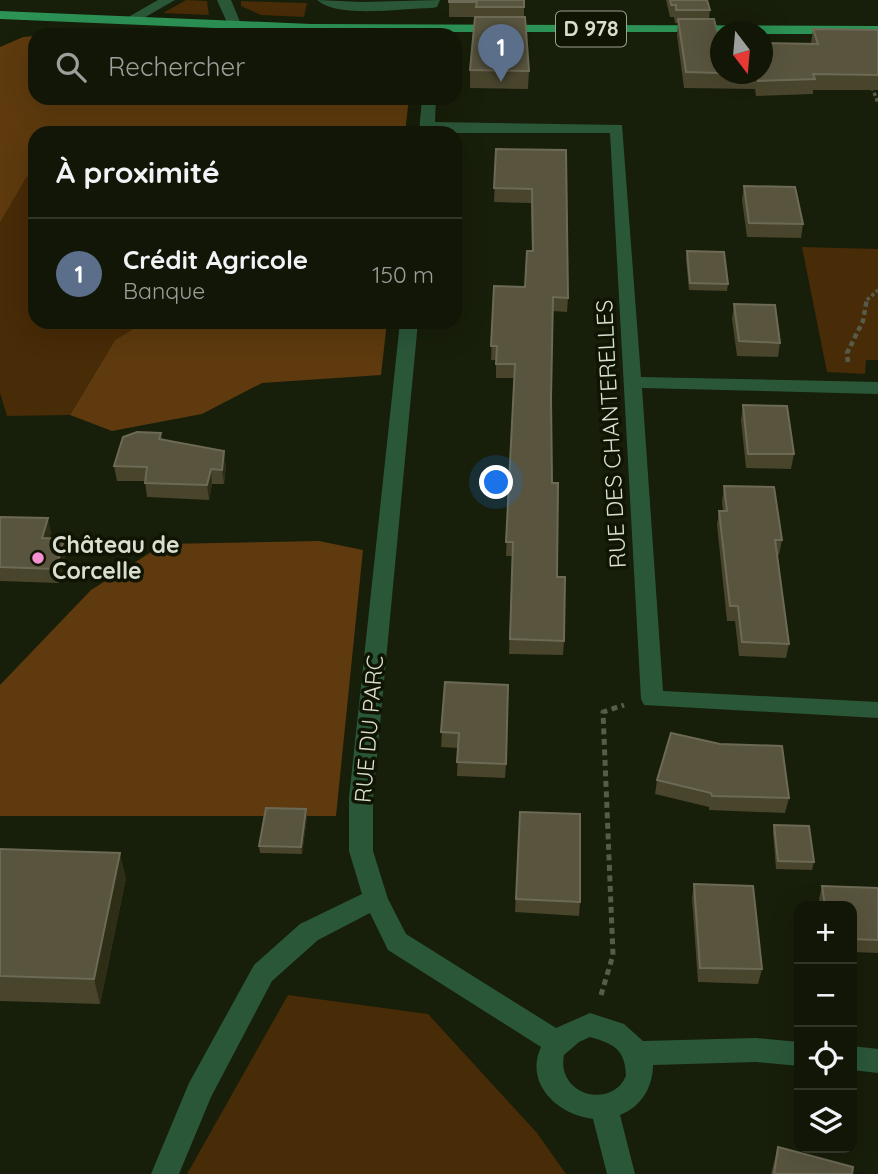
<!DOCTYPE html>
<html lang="fr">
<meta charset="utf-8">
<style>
:root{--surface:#111607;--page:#1a1f11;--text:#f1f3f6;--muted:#9c9f9b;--line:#303528;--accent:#8c9099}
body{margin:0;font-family:Quicksand,sans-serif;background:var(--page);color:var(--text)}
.controls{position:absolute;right:21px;bottom:21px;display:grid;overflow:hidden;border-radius:14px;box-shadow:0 7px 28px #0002}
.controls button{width:63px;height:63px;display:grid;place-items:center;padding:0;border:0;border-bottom:2px solid var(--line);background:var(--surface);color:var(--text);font:35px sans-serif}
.compass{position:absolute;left:710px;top:21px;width:63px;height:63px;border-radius:50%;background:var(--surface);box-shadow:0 7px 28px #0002;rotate:164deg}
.you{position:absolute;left:497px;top:483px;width:24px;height:24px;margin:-18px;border:5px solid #fff;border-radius:50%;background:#1a73e8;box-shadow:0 0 0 10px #1a73e833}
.badge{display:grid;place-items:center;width:46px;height:46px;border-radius:50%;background:var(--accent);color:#fff;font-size:23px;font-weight:700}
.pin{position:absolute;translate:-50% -58px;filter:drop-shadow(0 2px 4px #0008)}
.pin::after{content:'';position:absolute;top:37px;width:24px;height:21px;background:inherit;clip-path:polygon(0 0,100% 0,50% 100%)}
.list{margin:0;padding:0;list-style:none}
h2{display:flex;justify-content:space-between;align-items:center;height:91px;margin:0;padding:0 28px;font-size:30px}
h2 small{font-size:23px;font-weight:400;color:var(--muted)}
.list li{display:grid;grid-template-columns:46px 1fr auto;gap:21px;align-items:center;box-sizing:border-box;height:112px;padding:0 28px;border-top:2px solid var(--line)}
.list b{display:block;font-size:26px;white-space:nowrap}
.list p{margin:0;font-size:23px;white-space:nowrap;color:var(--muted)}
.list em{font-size:23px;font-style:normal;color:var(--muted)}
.icon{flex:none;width:38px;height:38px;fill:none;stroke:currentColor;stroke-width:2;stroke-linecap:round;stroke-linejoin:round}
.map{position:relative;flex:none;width:878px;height:1174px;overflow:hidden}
.search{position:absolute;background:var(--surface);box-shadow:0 7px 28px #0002;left:28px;top:28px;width:434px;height:77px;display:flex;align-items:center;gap:18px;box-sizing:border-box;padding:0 24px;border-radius:21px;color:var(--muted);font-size:26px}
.panel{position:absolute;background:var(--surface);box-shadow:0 7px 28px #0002;left:28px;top:126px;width:434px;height:203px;border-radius:21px}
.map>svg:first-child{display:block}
</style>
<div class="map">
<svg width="878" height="1174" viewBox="0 0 878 1174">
<rect width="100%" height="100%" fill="#171e09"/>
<!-- green -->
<path fill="#482b07" d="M 186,0 L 207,1 L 209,15 L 163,13 Z
M 241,1 L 307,3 L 304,17 L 261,15 L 241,6 Z
M 35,171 L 35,322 L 145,322 L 115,340 L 70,415 L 7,416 L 0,393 L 0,223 L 26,178 Z
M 802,247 L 878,249 L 878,360 L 866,360 L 865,374 L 827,372 Z
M 288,995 L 428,1014 L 537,1133 L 566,1174 L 187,1174 Z"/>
<!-- forest -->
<path fill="#5e3a0e" d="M 90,28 L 247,35 L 41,35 Z
M 35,36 L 35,98 L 409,98 L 405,133 L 137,133 L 122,126 L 85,129 L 80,133 L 35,133 L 35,171 L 26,178 L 0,223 L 0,47 L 23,37 Z
M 145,322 L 387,322 L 381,375 L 262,383 L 202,414 L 112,431 L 70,415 L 115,340 Z
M 319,541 L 363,550 L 336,816 L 0,816 L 0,685 L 91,590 L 164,544 Z"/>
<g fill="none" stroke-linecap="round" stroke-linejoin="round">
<!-- path-far2 -->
<path stroke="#565c49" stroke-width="3.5" stroke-dasharray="3.5 2.5" stroke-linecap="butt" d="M 872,87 L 878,103
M 867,300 L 878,290"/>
<!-- path-far1 -->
<path stroke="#565c49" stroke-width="4.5" stroke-dasharray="5 3.5" stroke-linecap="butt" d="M 848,362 L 847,353 L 863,321 L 867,298"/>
<!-- path -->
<path stroke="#565c49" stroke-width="5" stroke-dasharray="6 4.5" stroke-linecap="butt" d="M 601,995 L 613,955 L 603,712 L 624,705"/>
<!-- minor -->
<path fill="#2b5739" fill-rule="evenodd" d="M 158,0 L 175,0 L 135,23 L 130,24 L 123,20 Z
M 217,0 L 231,0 L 241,24 L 239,27 L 229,27 Z
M 317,0 L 362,2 L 440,0 L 437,7 L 432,8 C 403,8 339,19 317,0 Z
M 422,98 L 436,98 L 435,122 L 622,125 L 641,377 L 878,382 L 878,394 L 642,388 L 663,691 L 878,702 L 878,718 L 644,705 L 641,699 L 610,133 L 419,133 Z
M 400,322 L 418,322 L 373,798 L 373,851 L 388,899 L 406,934 L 556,1028 L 590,1013 L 624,1024 L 643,1041 L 756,1038 L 799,1042 L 799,1066 L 756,1062 L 653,1065 C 653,1087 641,1107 620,1115 L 635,1174 L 607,1174 L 593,1119 C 558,1115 524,1084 541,1047 L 388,950 L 370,913 L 318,940 L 272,981 L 211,1097 L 179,1174 L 151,1174 L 189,1083 L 254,965 L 300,924 L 362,894 L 349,851 L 349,798 ZM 590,1037 C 614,1044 625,1049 626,1076 C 611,1110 556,1095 564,1055 L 579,1042 Z
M 852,1046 L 878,1049 L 878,1073 L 852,1070 Z"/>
<!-- major -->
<path fill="#2c9255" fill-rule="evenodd" d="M 0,11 L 311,24 L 878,26 L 878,34 L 762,34 L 762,32 L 311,32 L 0,19 Z"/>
</g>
<!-- wall -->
<path fill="#49442c" d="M 449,0 L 524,0 L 524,17 L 529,71 L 528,89 L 470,88 L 470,70 L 476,17 L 449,17 Z
M 666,0 L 707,0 L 710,10 L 709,19 L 720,43 L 720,74 L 762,74 L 811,43 L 813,29 L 878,30 L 878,90 L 813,90 L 813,94 L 756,96 L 755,89 L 684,88 L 677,35 L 678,23 L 675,23 L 674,17 L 670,17 Z
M 496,149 L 566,150 L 568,298 L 567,312 L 552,311 L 551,398 L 552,483 L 557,577 L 564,641 L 563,655 L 509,654 L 512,556 L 506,556 L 514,378 L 496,378 L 496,360 L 491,360 L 494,286 L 525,287 L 532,251 L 531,203 L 494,202 Z
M 744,186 L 803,224 L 801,238 L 747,237 L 742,200 Z
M 687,251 L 728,284 L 727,291 L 689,290 L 686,259 Z
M 734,304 L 780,343 L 778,357 L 737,356 L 732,319 Z
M 743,405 L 794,454 L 791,469 L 746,468 L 741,420 Z
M 161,433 L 162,440 L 226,466 L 224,484 L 212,484 L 209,500 L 147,497 L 145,481 L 117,481 L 114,466 Z
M 724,486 L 782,540 L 779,555 L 777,555 L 789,644 L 786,658 L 739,656 L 735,621 L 727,621 L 717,525 L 719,511 L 723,511 L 722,501 Z
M 0,517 L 51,532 L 49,539 L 64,539 L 66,553 L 59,583 L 0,581 Z
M 445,682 L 506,764 L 505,778 L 457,776 L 458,748 L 441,747 Z
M 657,780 L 789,798 L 785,813 L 709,810 L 709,807 L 655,794 Z
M 306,809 L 307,817 L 302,854 L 260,853 L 259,846 Z
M 520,812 L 580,902 L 579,916 L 515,912 Z
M 774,825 L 814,862 L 812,870 L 776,869 L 773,832 Z
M 0,849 L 126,878 L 100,1004 L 0,1001 Z
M 694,884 L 762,969 L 758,984 L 698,982 L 692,898 Z
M 822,886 L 878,888 L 878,953 L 852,952 L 852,906 L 820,906 L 819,899 Z
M 778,1147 L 852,1174 L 771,1174 Z"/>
<!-- shaded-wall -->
<path fill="#2e2e17" d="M 224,451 L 226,466 L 224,484 L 222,470 Z
M 211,469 L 212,484 L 209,500 L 207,485 Z
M 48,518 L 51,532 L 45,552 L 42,538 Z
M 64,539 L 66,553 L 59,583 L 56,569 Z
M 306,809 L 307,817 L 302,854 L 301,847 Z
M 120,853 L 126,878 L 100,1004 L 94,979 Z"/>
<!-- building -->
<path fill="#58543e" stroke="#6c6a55" stroke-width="2" d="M 449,0 L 524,0 L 524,7 L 476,7 L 477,2 L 449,2 Z
M 670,0 L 707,0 L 710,10 L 676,10 L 676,5 L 671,5 Z
M 475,17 L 525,17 L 529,71 L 470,70 Z
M 678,19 L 714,19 L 720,43 L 720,73 L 686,72 Z
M 813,29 L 878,30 L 878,75 L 813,74 L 815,79 L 758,81 L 757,74 L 762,74 L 762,43 L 818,44 Z
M 496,149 L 566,150 L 568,298 L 553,297 L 551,398 L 552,483 L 558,483 L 557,577 L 565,577 L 564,641 L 510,639 L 513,542 L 506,542 L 515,364 L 496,364 L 497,346 L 491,346 L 494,286 L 525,287 L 527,251 L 533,251 L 532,189 L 494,188 Z
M 744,186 L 795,187 L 803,224 L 749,223 Z
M 687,251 L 724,252 L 728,284 L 690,283 Z
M 734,304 L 775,305 L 780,343 L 739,341 Z
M 743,405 L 787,406 L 794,454 L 748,454 Z
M 137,432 L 161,433 L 159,439 L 224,451 L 222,470 L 211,469 L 207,485 L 145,483 L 147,467 L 114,466 L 123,437 Z
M 724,486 L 774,487 L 782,540 L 775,540 L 789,644 L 742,642 L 738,606 L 730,606 L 719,511 L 727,511 Z
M 0,517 L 48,518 L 42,538 L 64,539 L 56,569 L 0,567 Z
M 445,682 L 508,685 L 506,764 L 457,762 L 459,733 L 441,732 Z
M 671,733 L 720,744 L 782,746 L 789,798 L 712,796 L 711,793 L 657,780 Z
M 266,808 L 306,809 L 301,847 L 259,846 Z
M 520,812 L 580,814 L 580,902 L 516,899 Z
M 774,825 L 809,826 L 814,862 L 778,861 Z
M 0,849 L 120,853 L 94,979 L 0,976 Z
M 694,884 L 753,886 L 762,969 L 700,968 Z
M 822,886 L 878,888 L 878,940 L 852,939 L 852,906 L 825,906 Z
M 778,1147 L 853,1167 L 852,1174 L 774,1174 Z"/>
<!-- markers -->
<circle fill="#f591d2" stroke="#0f1502" stroke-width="2.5" cx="38" cy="558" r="7"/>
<g text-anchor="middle" stroke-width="7" stroke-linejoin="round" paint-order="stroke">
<!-- shield labels -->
<rect fill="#0f1502" stroke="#9ca292" stroke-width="2" x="556" y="11.5" width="70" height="35" rx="5"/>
<g font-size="21" font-weight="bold" fill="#d9ded0">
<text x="591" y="36">D 978</text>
</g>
<!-- street labels -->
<g font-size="23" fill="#d9ded0" stroke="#0f1502">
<text transform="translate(611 434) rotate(-93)" y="8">RUE DES CHANTERELLES</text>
<text transform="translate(369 729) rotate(-85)" y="8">RUE DU PARC</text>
</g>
<!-- poi labels -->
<g font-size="23" font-weight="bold" fill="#d9ded0" stroke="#0f1502" text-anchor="start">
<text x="52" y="553">Château de<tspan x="52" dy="26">Corcelle</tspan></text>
</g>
</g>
</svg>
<div class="controls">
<button>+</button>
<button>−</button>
<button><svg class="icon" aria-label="locate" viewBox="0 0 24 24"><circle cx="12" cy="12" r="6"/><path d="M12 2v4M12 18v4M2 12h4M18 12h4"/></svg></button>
<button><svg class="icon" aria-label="layers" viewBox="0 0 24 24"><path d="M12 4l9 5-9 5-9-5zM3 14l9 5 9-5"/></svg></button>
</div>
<svg class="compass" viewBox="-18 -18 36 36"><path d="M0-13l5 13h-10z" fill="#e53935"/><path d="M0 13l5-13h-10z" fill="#9c9f9b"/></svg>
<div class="you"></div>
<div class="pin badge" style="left:501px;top:82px;background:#5c6f8a">1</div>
<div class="search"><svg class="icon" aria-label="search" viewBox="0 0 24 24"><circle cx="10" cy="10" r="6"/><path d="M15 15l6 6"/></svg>Rechercher</div>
<section class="panel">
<h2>À proximité<small></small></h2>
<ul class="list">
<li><span class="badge" style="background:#5c6f8a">1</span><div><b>Crédit Agricole</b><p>Banque</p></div><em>150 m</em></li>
</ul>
</section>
</div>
